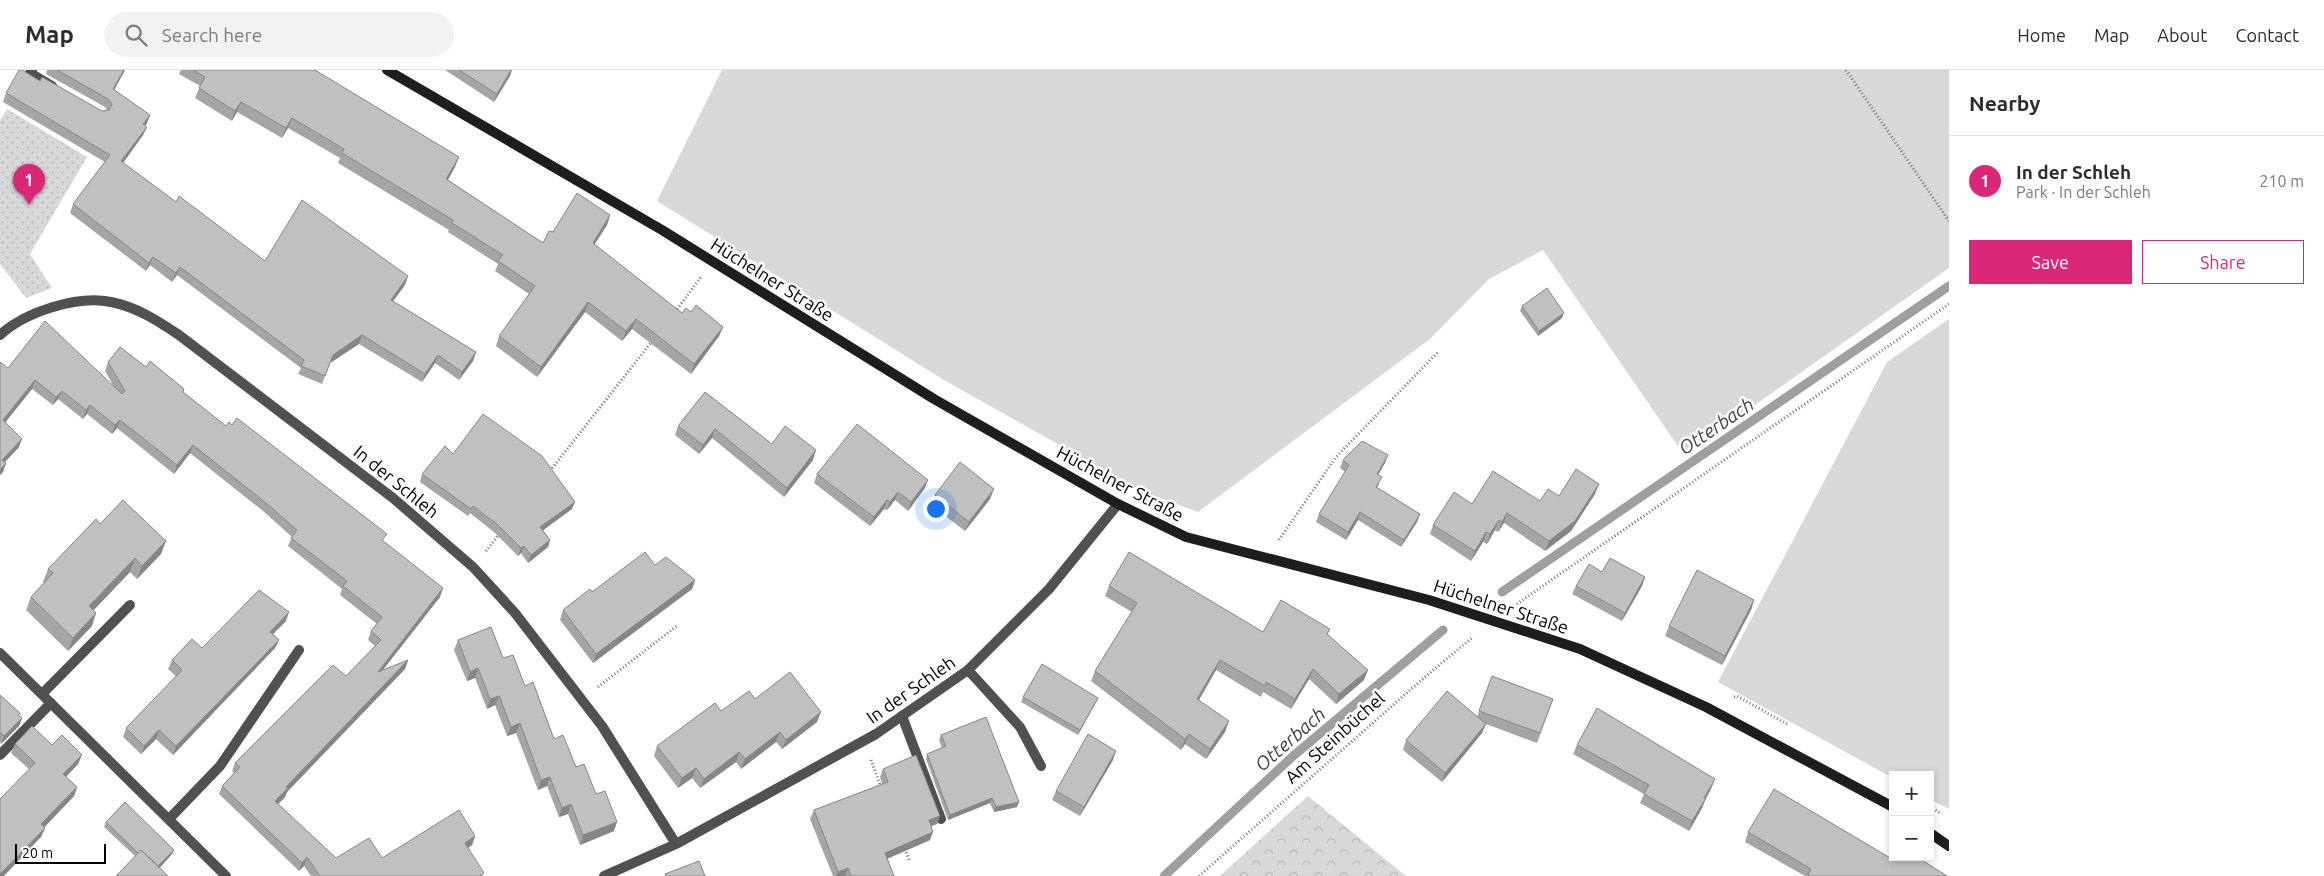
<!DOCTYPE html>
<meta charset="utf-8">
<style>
:root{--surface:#fff;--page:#f2f2f3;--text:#2b2b33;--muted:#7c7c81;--line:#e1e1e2;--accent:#db2777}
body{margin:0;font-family:Ubuntu,sans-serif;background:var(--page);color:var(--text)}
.controls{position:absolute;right:15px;bottom:15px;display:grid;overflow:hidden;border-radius:0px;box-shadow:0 2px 8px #0003}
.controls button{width:45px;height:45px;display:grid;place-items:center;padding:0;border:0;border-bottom:1px solid var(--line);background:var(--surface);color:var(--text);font:25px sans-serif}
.scale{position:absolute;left:15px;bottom:12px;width:91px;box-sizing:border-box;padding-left:5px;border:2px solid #000;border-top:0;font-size:14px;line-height:18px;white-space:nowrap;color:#000;-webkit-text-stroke:4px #fff;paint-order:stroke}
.you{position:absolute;left:935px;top:438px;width:18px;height:18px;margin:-12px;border:4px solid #fff;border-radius:50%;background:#1a73e8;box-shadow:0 0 0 8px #1a73e833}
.badge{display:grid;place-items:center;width:32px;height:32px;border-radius:50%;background:var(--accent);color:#fff;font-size:16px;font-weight:700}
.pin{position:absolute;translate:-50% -41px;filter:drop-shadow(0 1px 2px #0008)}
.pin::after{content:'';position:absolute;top:26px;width:18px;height:15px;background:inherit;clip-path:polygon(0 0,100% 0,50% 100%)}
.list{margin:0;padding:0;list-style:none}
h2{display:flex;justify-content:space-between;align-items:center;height:65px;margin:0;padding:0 20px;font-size:21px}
h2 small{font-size:16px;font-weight:400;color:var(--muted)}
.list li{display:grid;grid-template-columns:32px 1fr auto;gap:15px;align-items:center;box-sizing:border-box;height:90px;padding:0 20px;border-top:1px solid var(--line)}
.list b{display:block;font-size:19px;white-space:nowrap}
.list p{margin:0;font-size:16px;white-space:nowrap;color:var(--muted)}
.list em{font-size:16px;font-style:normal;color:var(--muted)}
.actions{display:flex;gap:10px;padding:15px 20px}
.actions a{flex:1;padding:11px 0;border:1px solid var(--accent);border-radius:0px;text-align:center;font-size:18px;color:var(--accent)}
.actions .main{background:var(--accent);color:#fff}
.icon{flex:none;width:28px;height:28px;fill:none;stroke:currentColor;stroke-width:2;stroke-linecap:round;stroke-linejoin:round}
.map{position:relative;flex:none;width:1949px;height:806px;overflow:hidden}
header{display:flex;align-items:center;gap:30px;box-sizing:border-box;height:70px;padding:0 25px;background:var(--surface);border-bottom:1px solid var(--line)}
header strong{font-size:24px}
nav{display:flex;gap:28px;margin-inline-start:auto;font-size:18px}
.search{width:350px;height:45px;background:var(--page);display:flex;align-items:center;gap:12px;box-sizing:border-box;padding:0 18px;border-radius:28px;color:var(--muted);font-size:19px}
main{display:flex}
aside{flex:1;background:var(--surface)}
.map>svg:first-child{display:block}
</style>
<header>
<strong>Map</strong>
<div class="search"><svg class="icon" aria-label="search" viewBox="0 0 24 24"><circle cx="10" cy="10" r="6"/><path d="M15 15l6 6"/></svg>Search here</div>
<nav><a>Home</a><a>Map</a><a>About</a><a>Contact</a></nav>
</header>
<main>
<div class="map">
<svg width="1949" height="806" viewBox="0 0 1949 806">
<defs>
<pattern id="forest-crowns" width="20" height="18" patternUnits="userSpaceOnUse" patternTransform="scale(1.25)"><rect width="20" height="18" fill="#d8d8d8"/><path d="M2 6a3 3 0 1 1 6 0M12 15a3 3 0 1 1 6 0" fill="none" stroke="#b8b8b8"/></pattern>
<pattern id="park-dots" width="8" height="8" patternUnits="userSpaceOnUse" patternTransform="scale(1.25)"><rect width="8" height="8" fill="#d8d8d8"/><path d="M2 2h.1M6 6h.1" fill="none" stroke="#b8b8b8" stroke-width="1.8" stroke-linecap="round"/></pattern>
</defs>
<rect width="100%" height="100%" fill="#fff"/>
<!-- green -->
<path fill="#d8d8d8" d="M 722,0 L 1949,0 L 1949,198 L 1684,385 L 1543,180 L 1489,209 L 1430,269 L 1198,442 L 1139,420 L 944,310 L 657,131 Z
M 1949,249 L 1949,739 L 1930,729 L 1930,705 L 1893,705 L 1893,708 L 1718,612 L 1887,292 Z"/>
<!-- forest -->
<path fill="url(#forest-crowns)" d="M 1308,726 L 1406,806 L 1220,806 Z"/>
<!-- park -->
<path fill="url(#park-dots)" d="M 7,39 L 87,87 L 30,184 L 52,218 L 26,228 L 0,194 L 0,50 Z"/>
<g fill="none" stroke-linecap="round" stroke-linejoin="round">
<!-- stream -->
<path stroke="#9f9f9f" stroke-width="9" d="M 1502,522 L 1949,216
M 1164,806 L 1292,687 L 1443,560"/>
<!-- path -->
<path stroke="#737373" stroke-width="3" stroke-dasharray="1 2.5" stroke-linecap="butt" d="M 1846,0 L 1949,151
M 675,242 L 701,207
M 550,401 L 653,270
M 1279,470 L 1336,387 L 1439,281
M 486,481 L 501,462
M 1514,536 L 1949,234
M 598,617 L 678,555
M 1734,627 L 1737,626 L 1787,654
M 871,690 L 881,717
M 1930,736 L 1940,743
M 905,779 L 910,792
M 1199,806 L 1425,607 L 1473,567"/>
<!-- lane -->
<path stroke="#515151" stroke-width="10" d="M 32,0 L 30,3 L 52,16
M 968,600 L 1020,657 L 1041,696
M 902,646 L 941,749
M 0,685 L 51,633
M 169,749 L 220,696 L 299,580"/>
<!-- street -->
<path stroke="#515151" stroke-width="10" d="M 0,265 C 25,242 77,225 111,232 C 137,237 158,251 179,265 L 393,428 L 473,497 L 515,543 L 602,656 L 676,774
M 0,583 L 226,806
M 42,624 L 130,535
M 604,806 L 676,774 L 876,664 L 968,600 L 1049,519 L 1118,434"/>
<!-- secondary -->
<path stroke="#1e1e1e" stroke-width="10" d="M 387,0 L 662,160 L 934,329 L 1118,434 L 1186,467 L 1429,530 L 1580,579 L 1706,637 L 1893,737
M 1930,763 L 1949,776"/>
</g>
<!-- wall -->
<path fill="#a5a5a5" d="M 47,0 L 125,0 L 114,20 L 150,45 L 147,53 L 145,56 L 147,57 L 143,65 L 123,93 L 176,132 L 265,191 L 405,215 L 393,231 L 476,282 L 473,291 L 459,310 L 435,293 L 422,312 L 359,274 L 330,293 L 322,314 L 298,304 L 301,298 L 177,205 L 172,212 L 150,195 L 146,201 L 70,143 L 73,134 L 105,92 L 3,32 L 6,23 L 40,11 L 102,41 L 107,40 L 105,37 L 46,4 Z
M 181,0 L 315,0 L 455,97 L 448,110 L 543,173 L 553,162 L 610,145 L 607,155 L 594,175 L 682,243 L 691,242 L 723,257 L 719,266 L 691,304 L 632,259 L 622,271 L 585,242 L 537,307 L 496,276 L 499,266 L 529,224 L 495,201 L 498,194 L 448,162 L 449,160 L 338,93 L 340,88 L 288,58 L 282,68 L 237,42 L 232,51 L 195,28 L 200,16 L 179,4 Z
M 445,0 L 512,0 L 510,6 L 494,32 Z
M 1522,236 L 1562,248 L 1538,266 L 1520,241 Z
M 108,292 L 146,297 L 184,319 L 183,322 L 226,356 L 384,472 L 440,527 L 383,600 L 408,590 L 405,599 L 287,722 L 285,727 L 278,734 L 336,788 L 382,788 L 475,766 L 472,775 L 468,778 L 483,806 L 311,806 L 304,796 L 299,801 L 219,724 L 222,716 L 234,703 L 232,701 L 235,693 L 346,606 L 375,576 L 368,570 L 371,561 L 377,554 L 340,525 L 342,519 L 288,476 L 292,467 L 263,441 L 190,383 L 174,404 L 117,358 L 112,364 L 87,344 L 83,349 L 58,329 L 53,335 L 32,319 L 5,352 L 19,377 L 5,392 L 6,393 L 3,402 L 0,405 L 8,298 L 113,315 L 105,301 Z
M 705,322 L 772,374 L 813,390 L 784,427 L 712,368 L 699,384 L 675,365 L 678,356 Z
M 453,384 L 572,439 L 543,460 L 550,470 L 548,477 L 528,493 L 521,483 L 518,486 L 495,463 L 470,443 L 468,446 L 420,412 L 422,404 Z
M 1388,385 L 1385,393 L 1378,405 L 1379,415 L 1377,417 L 1420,444 L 1417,452 L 1401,477 L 1358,450 L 1346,470 L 1316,452 L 1319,444 L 1345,402 L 1340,398 L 1343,390 Z
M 817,404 L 925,418 L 908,441 L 895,430 L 887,440 L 884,439 L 870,456 L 814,413 Z
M 1595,424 L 1571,461 L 1545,481 L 1504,453 L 1498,462 L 1495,460 L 1487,474 L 1483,472 L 1471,491 L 1430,464 L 1433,455 L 1540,431 L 1559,426 Z
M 935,425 L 990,429 L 965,461 L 931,435 Z
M 100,454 L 161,484 L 137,509 L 130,502 L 94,540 L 92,556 L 68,581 L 26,540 L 31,527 L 44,513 L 43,512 L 48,499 Z
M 655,495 L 695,510 L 692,519 L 593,593 L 560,550 L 563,540 L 592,522 Z
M 1602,502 L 1645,507 L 1642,516 L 1622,551 L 1572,524 L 1576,516 Z
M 1109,516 L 1263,562 L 1328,564 L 1364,610 L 1336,634 L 1309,609 L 1291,639 L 1263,622 L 1261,627 L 1216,600 L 1199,630 L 1225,662 L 1206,689 L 1185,674 L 1181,680 L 1091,611 L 1095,601 L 1132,542 L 1105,526 Z
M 1754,530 L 1751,540 L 1722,595 L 1665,566 L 1669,556 Z
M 286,551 L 273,564 L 279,570 L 275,578 L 173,685 L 156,669 L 141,684 L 123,667 L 126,658 L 176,606 L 168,599 L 172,590 L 202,578 Z
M 458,570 L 503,588 L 525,616 L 554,669 L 596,724 L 614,761 L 580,775 L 568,744 L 559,747 L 547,716 L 538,720 L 516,663 L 507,666 L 495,635 L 487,639 L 475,608 L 467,611 L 454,580 Z
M 1492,606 L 1553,629 L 1537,673 L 1486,654 L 1482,663 L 1442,712 L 1403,680 L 1406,670 L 1477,647 Z
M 0,625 L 20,643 L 19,646 L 22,648 L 19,656 L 1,674 L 0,672 Z
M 1023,627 L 1098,628 L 1096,632 L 1078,665 L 1021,632 Z
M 755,629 L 817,652 L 782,679 L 776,672 L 741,699 L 736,692 L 700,718 L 692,708 L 678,718 L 654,686 L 657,676 L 721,641 Z
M 941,665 L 1017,737 L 994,742 L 990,733 L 948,750 L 926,689 L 927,684 L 942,678 L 939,670 Z
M 15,674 L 52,675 L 78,694 L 66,707 L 77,717 L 74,726 L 44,757 L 45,758 L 41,767 L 29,699 L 11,683 Z
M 1577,675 L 1711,719 L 1706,728 L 1702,738 L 1689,761 L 1640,733 L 1644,724 L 1573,684 Z
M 1113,690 L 1080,746 L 1052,730 L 1056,721 Z
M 883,699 L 937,754 L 931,756 L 930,770 L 887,789 L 894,806 L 833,806 L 810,749 L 814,740 L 882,714 L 880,707 Z
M 106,752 L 174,780 L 172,784 L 160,798 L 135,786 L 104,757 Z
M 1748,762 L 1892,789 L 1947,806 L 1805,806 L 1745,772 Z"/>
<!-- shaded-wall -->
<path fill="#868686" d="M 124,0 L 125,0 L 124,2 L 110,27 L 113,19 Z
M 512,0 L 510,6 L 494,32 L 497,24 Z
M 241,32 L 237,42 L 232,51 L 235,41 Z
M 150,45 L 147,53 L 140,62 L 143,54 Z
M 292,48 L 288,58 L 282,68 L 286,58 Z
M 147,57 L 143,65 L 118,100 L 121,91 Z
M 459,87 L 455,97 L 443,118 L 446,109 Z
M 610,145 L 607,155 L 589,183 L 593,173 Z
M 153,187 L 150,195 L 146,201 L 149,193 Z
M 180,197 L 177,205 L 172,212 L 176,203 Z
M 408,206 L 405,215 L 388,238 L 391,230 Z
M 588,232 L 585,242 L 537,307 L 541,297 Z
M 1564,243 L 1562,248 L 1538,266 L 1539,261 Z
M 636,249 L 632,259 L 622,271 L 626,261 Z
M 723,257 L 719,266 L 691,304 L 694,294 Z
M 362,265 L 359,274 L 330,293 L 322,314 L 333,285 Z
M 476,282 L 473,291 L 459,310 L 462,302 Z
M 438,285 L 435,293 L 422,312 L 425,304 Z
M 35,310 L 32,319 L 0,359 L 3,350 Z
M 62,321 L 58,329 L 53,335 L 56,327 Z
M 90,335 L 87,344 L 83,349 L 86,340 Z
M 120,350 L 117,358 L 112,364 L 115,355 Z
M 715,359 L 712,368 L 699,384 L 703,375 Z
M 22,369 L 19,377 L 0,397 L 2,390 Z
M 193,375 L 190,383 L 174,404 L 177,395 Z
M 816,380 L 813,390 L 784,427 L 787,418 Z
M 1388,385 L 1385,393 L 1374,412 L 1377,404 Z
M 6,393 L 3,402 L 0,405 L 0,400 Z
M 928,410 L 925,418 L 908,441 L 911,432 Z
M 1599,414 L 1595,424 L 1571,461 L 1545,481 L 1549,471 Z
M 994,419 L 990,429 L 965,461 L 969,452 Z
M 898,422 L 895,430 L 887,440 L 890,432 Z
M 887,430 L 884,439 L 870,456 L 874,447 Z
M 575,432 L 572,439 L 538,464 L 540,457 Z
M 1360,442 L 1358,450 L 1346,470 L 1348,462 Z
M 1507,443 L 1504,453 L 1498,462 L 1502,452 Z
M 1420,444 L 1417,452 L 1401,477 L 1404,470 Z
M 1499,450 L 1495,460 L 1487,474 L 1490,464 Z
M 1486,462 L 1483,472 L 1471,491 L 1475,481 Z
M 550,470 L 548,477 L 528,493 L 531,485 Z
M 166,471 L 161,484 L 137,509 L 142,496 Z
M 524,476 L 521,483 L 518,486 L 521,478 Z
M 135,488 L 130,502 L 84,550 L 89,536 Z
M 1645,507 L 1642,516 L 1622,551 L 1625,543 Z
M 695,510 L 692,519 L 593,593 L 596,584 Z
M 443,518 L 440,527 L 374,611 L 378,602 Z
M 1754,530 L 1751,540 L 1722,595 L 1725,586 Z
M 289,542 L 286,551 L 267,570 L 270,562 Z
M 96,543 L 92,556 L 68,581 L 73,568 Z
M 279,570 L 275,578 L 173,685 L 176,676 Z
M 408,590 L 405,599 L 287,722 L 285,727 L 272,740 L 275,731 L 286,717 Z
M 1220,590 L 1216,600 L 1193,640 L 1197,629 Z
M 478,598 L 475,608 L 467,611 L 470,602 Z
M 1313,599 L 1309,609 L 1291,639 L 1295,629 Z
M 1368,600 L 1364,610 L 1336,634 L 1339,624 Z
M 499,626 L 495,635 L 487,639 L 490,629 Z
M 1098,628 L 1096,632 L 1078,665 L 1080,660 Z
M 821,642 L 817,652 L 782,679 L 786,670 Z
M 22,648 L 19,656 L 1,674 L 4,666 Z
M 1229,651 L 1225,662 L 1206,689 L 1210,679 Z
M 520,653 L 516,663 L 507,666 L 511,657 Z
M 1486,654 L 1482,663 L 1442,712 L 1445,703 Z
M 159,660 L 156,669 L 141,684 L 144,676 Z
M 780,662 L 776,672 L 741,699 L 745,689 Z
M 1189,664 L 1185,674 L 1181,680 L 1185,669 Z
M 1116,681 L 1113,690 L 1080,746 L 1084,737 Z
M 739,682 L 736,692 L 700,718 L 704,709 Z
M 82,685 L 78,694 L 60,713 L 63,704 Z
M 696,698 L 692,708 L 678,718 L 682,708 Z
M 550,707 L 547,716 L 538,720 L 541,710 Z
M 1715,709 L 1711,719 L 1701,737 L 1704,728 Z
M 77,717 L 74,726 L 38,764 L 41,754 Z
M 992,728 L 990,733 L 948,750 L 950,745 Z
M 1706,728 L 1702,738 L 1689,761 L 1692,751 Z
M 1019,732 L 1017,737 L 994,742 L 996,737 Z
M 571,734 L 568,744 L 559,747 L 562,738 Z
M 940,746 L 937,754 L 926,758 L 929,750 Z
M 617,752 L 614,761 L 580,775 L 583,765 Z
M 45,758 L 41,767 L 4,806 L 0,806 L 0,804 Z
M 933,762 L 930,770 L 882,791 L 885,783 Z
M 475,766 L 472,775 L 462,782 L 465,773 Z
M 174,780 L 172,784 L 154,804 L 155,799 Z
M 307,787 L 304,796 L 299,801 L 302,793 Z
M 848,798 L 845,806 L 836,806 L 838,802 Z"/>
<!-- building -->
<path fill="#c0c0c0" stroke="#868686" d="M 19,0 L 22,0 L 40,11 L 42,7 L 102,41 L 109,40 L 112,34 L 108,29 L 57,0 L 124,0 L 113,19 L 150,45 L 143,54 L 147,57 L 121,91 L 176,132 L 179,126 L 265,191 L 302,130 L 408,206 L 391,230 L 476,282 L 462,302 L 438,285 L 425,304 L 362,265 L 333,285 L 325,306 L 301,296 L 304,290 L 180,197 L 176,203 L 153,187 L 149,193 L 73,134 L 110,85 L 6,23 Z
M 193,0 L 315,0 L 459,87 L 446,109 L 543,173 L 549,161 L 553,162 L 577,123 L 610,145 L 593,173 L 682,243 L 686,238 L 691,242 L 696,235 L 723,257 L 694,294 L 636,249 L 626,261 L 588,232 L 541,297 L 499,266 L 535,216 L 498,191 L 503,185 L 452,153 L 453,150 L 342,83 L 344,79 L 292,48 L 286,58 L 241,32 L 235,41 L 199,18 L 205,7 Z
M 459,0 L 511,0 L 497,24 Z
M 1547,218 L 1564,243 L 1539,261 L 1522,236 Z
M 45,251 L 122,324 L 125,321 L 108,292 L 120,277 L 146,297 L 150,291 L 184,319 L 183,322 L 226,356 L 229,352 L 232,355 L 237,348 L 387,464 L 382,470 L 443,518 L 378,602 L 408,590 L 286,717 L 288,718 L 275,731 L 336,788 L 369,768 L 382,788 L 459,740 L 475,766 L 465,773 L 484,803 L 479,806 L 320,806 L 307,787 L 302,793 L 222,716 L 240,697 L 235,693 L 333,595 L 346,606 L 381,570 L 371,561 L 382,547 L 343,516 L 347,511 L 291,468 L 297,460 L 266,433 L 193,375 L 177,395 L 120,350 L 115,355 L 90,335 L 86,340 L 62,321 L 56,327 L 35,310 L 3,350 L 22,369 L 2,390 L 6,393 L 0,400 L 0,292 L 8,298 Z
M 705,322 L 772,374 L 785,356 L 816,380 L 787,418 L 715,359 L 703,375 L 678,356 Z
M 483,344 L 542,386 L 575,432 L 540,457 L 550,470 L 531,485 L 524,476 L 521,478 L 498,455 L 473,436 L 471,439 L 422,404 L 445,376 L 453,384 Z
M 857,354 L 928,410 L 911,432 L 898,422 L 890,432 L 887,430 L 874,447 L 817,404 Z
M 1362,371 L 1388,385 L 1377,404 L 1382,407 L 1376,417 L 1420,444 L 1404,470 L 1360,442 L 1348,462 L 1319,444 L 1349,395 L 1343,390 Z
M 960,392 L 994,419 L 969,452 L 935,425 Z
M 1576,399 L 1599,414 L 1575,451 L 1549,471 L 1507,443 L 1502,452 L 1499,450 L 1490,464 L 1486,462 L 1475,481 L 1433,455 L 1454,422 L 1472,434 L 1493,401 L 1540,431 L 1548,419 L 1559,426 Z
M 123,430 L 166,471 L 142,496 L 135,488 L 89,536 L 96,543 L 73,568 L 31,527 L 53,503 L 48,499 L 96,449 L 100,454 Z
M 645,482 L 655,495 L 666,487 L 695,510 L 596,584 L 563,540 L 590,519 L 592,522 Z
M 1129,482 L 1263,562 L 1281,530 L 1330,559 L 1327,564 L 1368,600 L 1339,624 L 1313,599 L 1295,629 L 1266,612 L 1265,616 L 1220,590 L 1197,629 L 1229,651 L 1210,679 L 1189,664 L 1185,669 L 1095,601 L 1137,533 L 1109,516 Z
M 1610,488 L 1645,507 L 1625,543 L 1576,516 L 1589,494 L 1602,502 Z
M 1697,500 L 1754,530 L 1725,586 L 1669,556 Z
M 259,520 L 289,542 L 270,562 L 279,570 L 176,676 L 159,660 L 144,676 L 126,658 L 182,600 L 172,590 L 192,569 L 202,578 Z
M 491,557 L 503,588 L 513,585 L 525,616 L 533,612 L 554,669 L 563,665 L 576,697 L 584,694 L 596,724 L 605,721 L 617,752 L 583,765 L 571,734 L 562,738 L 550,707 L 541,710 L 520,653 L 511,657 L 499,626 L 490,629 L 478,598 L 470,602 L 458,570 Z
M 1042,594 L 1098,628 L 1080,660 L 1023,627 Z
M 790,602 L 821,642 L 786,670 L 780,662 L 745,689 L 739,682 L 704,709 L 696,698 L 682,708 L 657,676 L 715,633 L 721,641 L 749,621 L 755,629 Z
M 1492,606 L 1553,629 L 1540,663 L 1479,641 Z
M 1447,621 L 1486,654 L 1445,703 L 1406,670 Z
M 0,625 L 20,643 L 18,645 L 22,648 L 4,666 L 0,662 Z
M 1597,638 L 1715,709 L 1704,728 L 1706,728 L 1692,751 L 1644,724 L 1649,715 L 1577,675 Z
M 986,647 L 1019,732 L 996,737 L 992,728 L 950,745 L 927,684 L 946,676 L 941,665 Z
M 32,656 L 52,675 L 62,665 L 82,685 L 63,704 L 77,717 L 41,754 L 45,758 L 0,804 L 0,729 L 35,693 L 15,674 Z
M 1088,664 L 1116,681 L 1084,737 L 1056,721 Z
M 916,685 L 940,746 L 929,750 L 933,762 L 885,783 L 894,806 L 851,806 L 848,798 L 838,802 L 814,740 L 888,712 L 883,699 Z
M 1774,719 L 1892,789 L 1893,787 L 1917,787 L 1947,806 L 1809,806 L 1808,805 L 1811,799 L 1748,762 Z
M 125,732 L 174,780 L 158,796 L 141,780 L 138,783 L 106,752 Z
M 141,780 L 168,806 L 116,806 Z
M 699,791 L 705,806 L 666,806 L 665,804 Z"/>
<g text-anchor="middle" stroke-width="5" stroke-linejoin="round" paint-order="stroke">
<!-- street labels -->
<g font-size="18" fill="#000" stroke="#fff">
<text transform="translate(772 210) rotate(32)" y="6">Hüchelner Straße</text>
<text transform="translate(396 412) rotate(39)" y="6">In der Schleh</text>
<text transform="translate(1120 414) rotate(28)" y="6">Hüchelner Straße</text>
<text transform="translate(1501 537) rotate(18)" y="6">Hüchelner Straße</text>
<text transform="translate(911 620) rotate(-35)" y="6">In der Schleh</text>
<text transform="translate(1335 668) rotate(-42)" y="6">Am Steinbüchel</text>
</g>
<!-- water labels -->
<g font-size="19" font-style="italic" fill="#404040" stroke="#fff">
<text transform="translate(1716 356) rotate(-34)" y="7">Otterbach</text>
<text transform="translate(1290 669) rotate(-41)" y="7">Otterbach</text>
</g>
</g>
</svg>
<div class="controls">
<button>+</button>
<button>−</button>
</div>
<div class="scale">20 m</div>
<div class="you"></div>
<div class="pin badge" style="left:29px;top:135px">1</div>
</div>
<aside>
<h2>Nearby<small></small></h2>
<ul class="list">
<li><span class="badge">1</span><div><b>In der Schleh</b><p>Park · In der Schleh</p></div><em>210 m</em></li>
</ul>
<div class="actions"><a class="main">Save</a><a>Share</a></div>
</aside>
</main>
